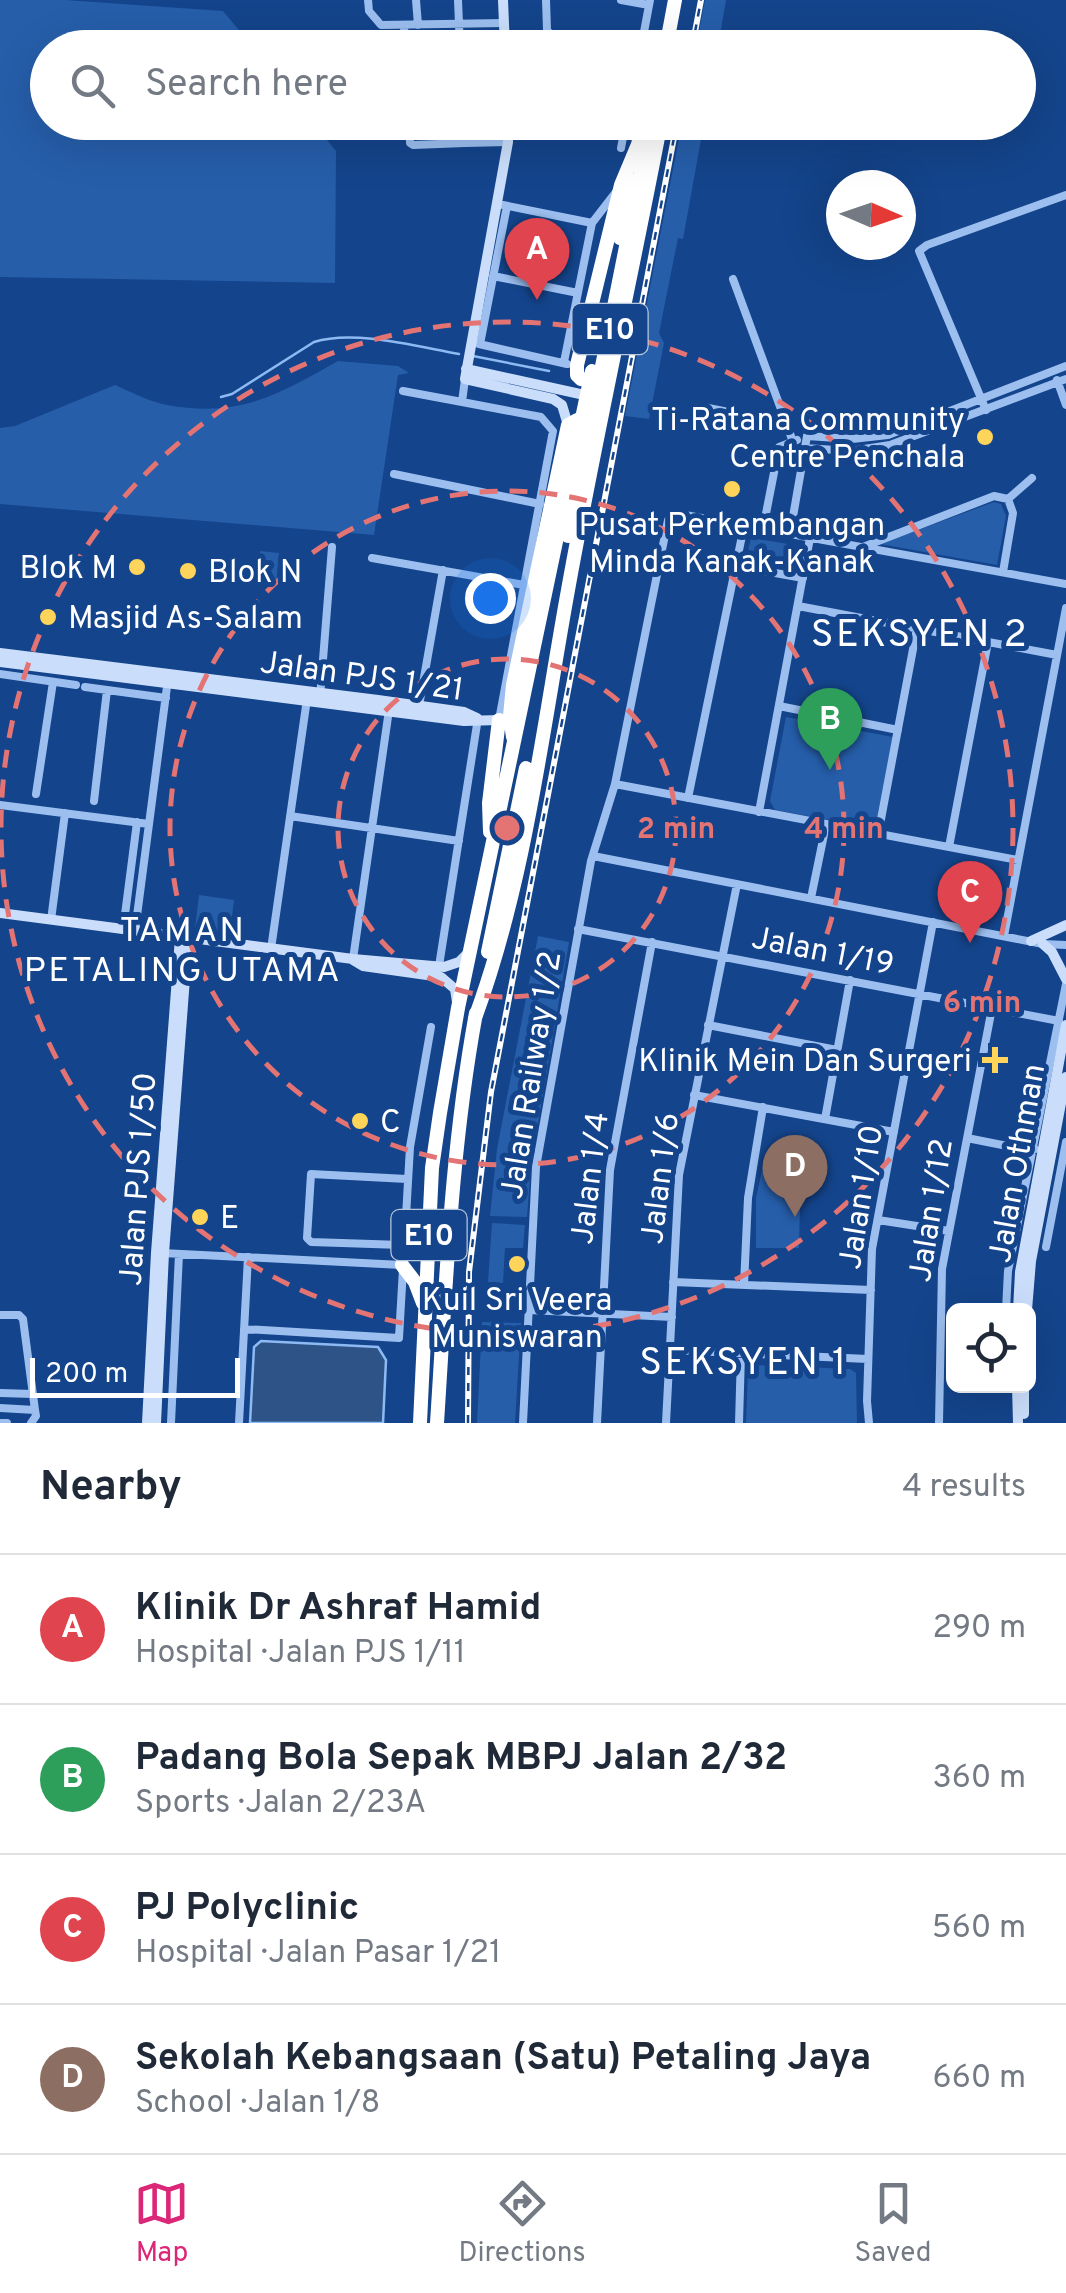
<!DOCTYPE html>
<meta charset="utf-8">
<style>
:root{--surface:#fff;--page:#f6f6f7;--text:#1f2937;--muted:#747a83;--line:#e0e1e3;--accent:#db2777}
body{margin:0;font-family:Overpass,sans-serif;background:var(--page);color:var(--text)}
.controls{position:absolute;right:30px;bottom:30px;display:grid;overflow:hidden;border-radius:15px;box-shadow:0 10px 40px #0002}
.controls button{width:90px;height:90px;display:grid;place-items:center;padding:0;border:0;border-bottom:2px solid var(--line);background:var(--surface);color:var(--text);font:50px sans-serif}
.compass{position:absolute;left:826px;top:170px;width:90px;height:90px;border-radius:50%;background:var(--surface);box-shadow:0 10px 40px #0002;rotate:92deg}
.scale{position:absolute;left:30px;bottom:25px;width:210px;box-sizing:border-box;padding-left:10px;border:5px solid #fff;border-top:0;font-size:28px;line-height:35px;white-space:nowrap;color:#fff;-webkit-text-stroke:8px #14448b;paint-order:stroke}
.you{position:absolute;left:490px;top:598px;width:35px;height:35px;margin:-25px;border:8px solid #fff;border-radius:50%;background:#1a73e8;box-shadow:0 0 0 15px #1a73e833}
.badge{display:grid;place-items:center;width:65px;height:65px;border-radius:50%;background:var(--accent);color:#fff;font-size:32px;font-weight:700}
.pin{position:absolute;translate:-50% -82px;filter:drop-shadow(0 2px 5px #0008)}
.pin::after{content:'';position:absolute;top:52px;width:35px;height:30px;background:inherit;clip-path:polygon(0 0,100% 0,50% 100%)}
.list{margin:0;padding:0;list-style:none}
h2{display:flex;justify-content:space-between;align-items:center;height:130px;margin:0;padding:0 40px;font-size:42px}
h2 small{font-size:32px;font-weight:400;color:var(--muted)}
.list li{display:grid;grid-template-columns:65px 1fr auto;gap:30px;align-items:center;box-sizing:border-box;height:150px;padding:0 40px;border-top:2px solid var(--line)}
.list b{display:block;font-size:38px;white-space:nowrap}
.list p{margin:0;font-size:32px;white-space:nowrap;color:var(--muted)}
.list em{font-size:32px;font-style:normal;color:var(--muted)}
.icon{flex:none;width:55px;height:55px;fill:none;stroke:currentColor;stroke-width:2;stroke-linecap:round;stroke-linejoin:round}
.map{position:relative;flex:none;width:1066px;height:1423px;overflow:hidden}
.search{position:absolute;background:var(--surface);box-shadow:0 10px 40px #0002;left:30px;right:30px;top:30px;height:110px;display:flex;align-items:center;gap:25px;box-sizing:border-box;padding:0 35px;border-radius:55px;color:var(--muted);font-size:38px}
.sheet{height:730px;background:var(--surface)}
nav{display:flex;justify-content:space-around;align-items:center;box-sizing:border-box;height:140px;border-top:2px solid var(--line);background:var(--surface);font-size:28px;color:var(--muted)}
nav a{display:grid;justify-items:center;gap:5px}
nav .on{color:var(--accent)}
.map>svg:first-child{display:block}
</style>
<div class="map">
<svg width="1066" height="1423" viewBox="0 0 1066 1423">
<rect width="100%" height="100%" fill="#14448b"/>
<!-- green -->
<path fill="#265eaa" d="M 0,0 L 65,0 L 223,11 L 253,47 L 48,48 L 48,122 L 313,123 L 336,151 L 335,283 L 0,277 Z
M 705,0 L 726,0 L 718,47 L 696,47 Z
M 682,123 L 704,123 L 683,239 L 678,238 L 659,333 L 664,343 L 649,419 L 625,416 Z
M 338,361 L 398,366 L 409,373 L 398,375 L 374,535 L 0,504 L 0,428 L 15,426 L 115,385 C 131,392 150,402 167,405 C 240,418 277,395 338,361 Z
M 994,502 L 1001,504 L 1006,516 L 997,565 L 880,544 Z
M 751,538 L 794,545 L 799,549 L 796,569 L 746,560 Z
M 260,551 L 279,553 L 276,586 L 256,584 Z
M 786,717 L 893,737 L 876,823 L 870,827 L 775,810 L 770,801 Z
M 199,895 L 234,900 L 230,933 L 195,929 Z
M 538,936 L 569,942 L 531,1165 L 527,1217 L 490,1216 L 497,1149 Z
M 765,1156 L 801,1156 L 799,1248 L 756,1248 L 756,1198 Z
M 492,1223 L 525,1225 L 523,1248 L 505,1248 L 503,1283 L 488,1282 Z
M 482,1322 L 521,1323 L 515,1423 L 477,1423 Z
M 753,1365 L 850,1369 L 856,1373 L 857,1423 L 746,1423 L 748,1369 Z"/>
<!-- water -->
<path fill="#2e5387" stroke="#8ebaf3" stroke-width="2.5" d="M 261,1341 L 378,1347 L 386,1360 L 383,1423 L 250,1423 L 254,1347 Z"/>
<g fill="none" stroke-linecap="round" stroke-linejoin="round">
<!-- stream -->
<path stroke="#8ebaf3" stroke-width="2.5" d="M 473,356 L 549,371
M 221,397 L 232,394 L 314,342 C 354,329 419,347 459,354"/>
<!-- street -->
<path stroke="#9cbff0" stroke-width="8" d="M 368,0 L 369,11 L 381,25 L 504,23
M 416,0 L 418,25
M 458,0 L 460,48
M 546,0 L 547,30 L 550,34 L 613,48
M 621,0 L 649,5
M 404,25 L 405,48
M 641,48 L 650,0
M 409,122 L 410,143 L 413,145 L 465,143
M 464,122 L 465,143 L 508,142
M 621,148 L 626,122
M 503,205 L 592,223
M 493,276 L 578,293
M 733,279 L 792,439
M 479,344 L 567,364
M 480,344 L 507,206
M 564,362 L 592,223 L 616,192
M 465,379 L 462,402 L 541,417 L 553,431 L 499,720
M 1057,380 L 1066,405
M 403,391 L 462,402
M 703,407 L 786,423
M 986,410 L 919,251 L 927,245 L 1066,195
M 805,448 L 851,451 L 890,445 L 1066,379
M 394,474 L 540,504
M 1008,499 L 1032,478
M 763,529 L 779,447 L 797,440
M 790,534 L 807,436 L 852,439 L 888,435 L 1066,366
M 863,547 L 994,496 L 1008,499 L 1013,513 L 1003,572
M 372,558 L 524,585
M 736,566 L 803,578
M 798,606 L 1057,655
M 0,674 L 76,685
M 85,687 L 166,698
M 320,697 L 332,547
M 419,706 L 443,570
M 779,706 L 898,730
M 615,784 L 1018,860
M 36,794 L 53,682
M 688,798 L 744,526
M 94,801 L 107,690
M 0,805 L 149,824
M 759,812 L 810,538
M 290,816 L 459,841
M 878,835 L 917,628
M 949,847 L 988,642
M 593,856 L 1043,944 L 1066,945
M 811,898 L 826,825
M 51,920 L 65,813
M 578,929 L 1059,1021
M 123,930 L 137,822
M 135,931 L 168,679
M 1004,936 L 1066,608
M 271,949 L 307,699
M 353,959 L 389,710
M 439,966 L 478,718
M 708,1025 L 837,1050
M 694,1095 L 894,1132
M 825,1119 L 850,980
M 967,1138 L 1032,1151 L 1035,1149
M 878,1220 L 949,1231
M 402,1245 L 311,1242 L 307,1238 L 311,1174 L 407,1179
M 1046,1247 L 1066,1142
M 162,1253 L 402,1265
M 673,1282 L 871,1290
M 744,1285 L 748,1198 L 763,1107
M 529,1310 L 672,1317
M 1006,1310 L 1008,1271 L 1066,984
M 0,1315 L 19,1315 L 23,1319 L 35,1410 L 0,1408
M 244,1329 L 399,1338 L 410,1147 L 431,1027
M 670,1350 L 868,1359
M 0,1393 L 33,1394
M 0,1423 L 7,1423
M 31,1423 L 36,1416 L 35,1410
M 171,1423 L 179,1254
M 239,1423 L 248,1257
M 523,1423 L 536,1167 L 591,861 L 615,784 L 668,520 L 685,515 L 1066,584
M 597,1423 L 610,1170 L 652,942
M 666,1423 L 679,1175 L 737,884
M 739,1423 L 741,1354
M 869,1423 L 867,1401 L 872,1249 L 933,922
M 939,1423 L 942,1269 L 992,1008"/>
<!-- secondary -->
<path stroke="#cadefb" stroke-width="10" d="M 503,0 L 505,48
M 508,122 L 508,142 L 465,379 L 553,399 L 562,405 L 568,425
M 466,369 L 580,394 L 590,400
M 0,653 L 378,700 L 464,712 L 477,718
M 0,662 L 464,721 L 499,720
M 0,913 L 353,959 L 444,967 L 459,962 L 470,951
M 1031,941 L 1066,925
M 1043,944 L 1052,952 L 1066,979
M 353,960 L 363,966 L 441,977 L 455,989 L 457,1002
M 1018,1310 L 1020,1272 L 1066,1025
M 1027,1310 L 1031,1261 L 1066,1077
M 1017,1386 L 1018,1423
M 1024,1386 L 1024,1414
M 147,1423 L 156,1253 L 180,938
M 156,1423 L 164,1253 L 188,939"/>
<!-- highway -->
<path stroke="#fff" stroke-width="14" d="M 666,48 L 675,0
M 637,149 L 643,122
M 620,238 L 631,180
M 598,382 L 581,379 L 577,375 L 577,365 L 621,185 L 639,142
M 513,737 L 510,716 L 513,685 L 568,425 L 577,420 L 590,427
M 490,832 L 489,803 L 499,720
M 488,952 L 526,768
M 475,1018 C 525,882 542,733 568,590 C 596,434 631,279 661,122
M 402,1265 L 415,1282 L 423,1303
M 420,1423 L 432,1168 L 440,1113 L 458,1008 L 558,532
M 437,1423 C 446,1285 451,1149 476,1013"/>
<defs>
<path id="rail" d="M 692,48 L 701,0
M 468,1423 L 469,1272 L 491,1092 L 677,122"/>
</defs>
<!-- rail casing -->
<use href="#rail" stroke="#fff" stroke-width="6"/>
<!-- rail -->
<use href="#rail" stroke="#14448b" stroke-width="2.5" stroke-dasharray="8" stroke-linecap="butt"/>
<!-- highway-bridge -->
<path stroke="#fff" stroke-width="14" d="M 558,532 L 592,371
M 568,536 L 651,122"/>
</g>
<!-- distance rings -->
<g fill="none" stroke="#e47373" stroke-width="5" stroke-dasharray="18 12">
<circle cx="507" cy="828" r="169"/>
<circle cx="507" cy="828" r="337"/>
<circle cx="507" cy="828" r="506"/>
</g>
<!-- markers -->
<g fill="#ffd45b" stroke="#14448b" stroke-width="4">
<circle cx="985" cy="437" r="10"/>
<circle cx="732" cy="489" r="10"/>
<circle cx="137" cy="567" r="10"/>
<circle cx="188" cy="571" r="10"/>
<circle cx="48" cy="617" r="10"/>
<path d="M990 1045h10v10h10v10h-10v10h-10v-10h-10v-10h10z"/>
<circle cx="360" cy="1121" r="10"/>
<circle cx="200" cy="1217" r="10"/>
<circle cx="517" cy="1264" r="10"/>
</g>
<g text-anchor="middle" stroke-width="10" stroke-linejoin="round" paint-order="stroke">
<!-- shield labels -->
<g fill="#14448b" stroke="#b8c7dc" stroke-width="2.5">
<rect x="572.5" y="304" width="75" height="50" rx="8"/>
<rect x="391.5" y="1210" width="75" height="50" rx="8"/>
</g>
<g font-size="30" font-weight="bold" fill="#fff">
<text x="610" y="339">E10</text>
<text x="429" y="1245">E10</text>
</g>
<!-- poi labels -->
<g font-size="32" fill="#fff" stroke="#14448b" text-anchor="start">
<text x="965" y="430" text-anchor="end">Ti-Ratana Community<tspan x="965" dy="37">Centre Penchala</tspan></text>
<text x="732" y="535" text-anchor="middle">Pusat Perkembangan<tspan x="732" dy="37">Minda Kanak-Kanak</tspan></text>
<text x="117" y="578" text-anchor="end">Blok M</text>
<text x="208" y="582">Blok N</text>
<text x="68" y="628">Masjid As-Salam</text>
<text x="972" y="1071" text-anchor="end">Klinik Mein Dan Surgeri</text>
<text x="380" y="1132">C</text>
<text x="220" y="1228">E</text>
<text x="517" y="1310" text-anchor="middle">Kuil Sri Veera<tspan x="517" dy="37">Muniswaran</tspan></text>
</g>
<!-- street labels -->
<g font-size="32" fill="#fff" stroke="#14448b">
<text transform="translate(362 675) rotate(8)" y="11">Jalan PJS 1/21</text>
<text transform="translate(823 950) rotate(11)" y="11">Jalan 1/19</text>
<text transform="translate(530 1075) rotate(-81)" y="11">Jalan Railway 1/2</text>
<text transform="translate(1016 1163) rotate(-80)" y="11">Jalan Othman</text>
<text transform="translate(589 1178) rotate(-83)" y="11">Jalan 1/4</text>
<text transform="translate(659 1178) rotate(-83)" y="11">Jalan 1/6</text>
<text transform="translate(137 1179) rotate(-86)" y="11">Jalan PJS 1/50</text>
<text transform="translate(860 1197) rotate(-81)" y="11">Jalan 1/10</text>
<text transform="translate(930 1210) rotate(-81)" y="11">Jalan 1/12</text>
</g>
<!-- neighbourhood labels -->
<g font-size="35" letter-spacing="2.5" fill="#fff" stroke="#14448b">
<text x="183" y="941">TAMAN<tspan x="183" dy="40">PETALING UTAMA</tspan></text>
</g>
<!-- quarter labels -->
<g font-size="38" letter-spacing="2.5" fill="#fff" stroke="#14448b">
<text x="920" y="646">SEKSYEN 2</text>
<text x="744" y="1374">SEKSYEN 1</text>
</g>
</g>
<circle cx="507" cy="828" r="15" fill="#e47373" stroke="#14448b" stroke-width="5"/>
<g font-size="30" text-anchor="middle" font-weight="bold" fill="#e47373" stroke="#14448b" stroke-width="10" stroke-linejoin="round" paint-order="stroke">
<text x="676" y="838">2 min</text>
<text x="844" y="838">4 min</text>
<text x="982" y="1012">6 min</text>
</g>
</svg>
<div class="controls">
<button><svg class="icon" aria-label="locate" viewBox="0 0 24 24"><circle cx="12" cy="12" r="6"/><path d="M12 2v4M12 18v4M2 12h4M18 12h4"/></svg></button>
</div>
<svg class="compass" viewBox="-18 -18 36 36"><path d="M0-13l5 13h-10z" fill="#e53935"/><path d="M0 13l5-13h-10z" fill="#747a83"/></svg>
<div class="scale">200 m</div>
<div class="you"></div>
<div class="pin badge" style="left:537px;top:300px;background:#e0444e">A</div>
<div class="pin badge" style="left:830px;top:770px;background:#2e9e5b">B</div>
<div class="pin badge" style="left:970px;top:943px;background:#e0444e">C</div>
<div class="pin badge" style="left:795px;top:1217px;background:#8d6e63">D</div>
<div class="search"><svg class="icon" aria-label="search" viewBox="0 0 24 24"><circle cx="10" cy="10" r="6"/><path d="M15 15l6 6"/></svg>Search here</div>
</div>
<section class="sheet">
<h2>Nearby<small>4 results</small></h2>
<ul class="list">
<li><span class="badge" style="background:#e0444e">A</span><div><b>Klinik Dr Ashraf Hamid</b><p>Hospital · Jalan PJS 1/11</p></div><em>290 m</em></li>
<li><span class="badge" style="background:#2e9e5b">B</span><div><b>Padang Bola Sepak MBPJ Jalan 2/32</b><p>Sports · Jalan 2/23A</p></div><em>360 m</em></li>
<li><span class="badge" style="background:#e0444e">C</span><div><b>PJ Polyclinic</b><p>Hospital · Jalan Pasar 1/21</p></div><em>560 m</em></li>
<li><span class="badge" style="background:#8d6e63">D</span><div><b>Sekolah Kebangsaan (Satu) Petaling Jaya</b><p>School · Jalan 1/8</p></div><em>660 m</em></li>
</ul>
</section>
<nav>
<a class="on"><svg class="icon" aria-label="map" viewBox="0 0 24 24"><path d="M3 6l6-2 6 2 6-2v14l-6 2-6-2-6 2zM9 4v14M15 6v14"/></svg>Map</a>
<a><svg class="icon" aria-label="directions" viewBox="0 0 24 24"><path d="M12 3l9 9-9 9-9-9zM9 14v-3h6M13 9l2 2-2 2"/></svg>Directions</a>
<a><svg class="icon" aria-label="saved" viewBox="0 0 24 24"><path d="M7 4h10v16l-5-4-5 4z"/></svg>Saved</a>
</nav>
